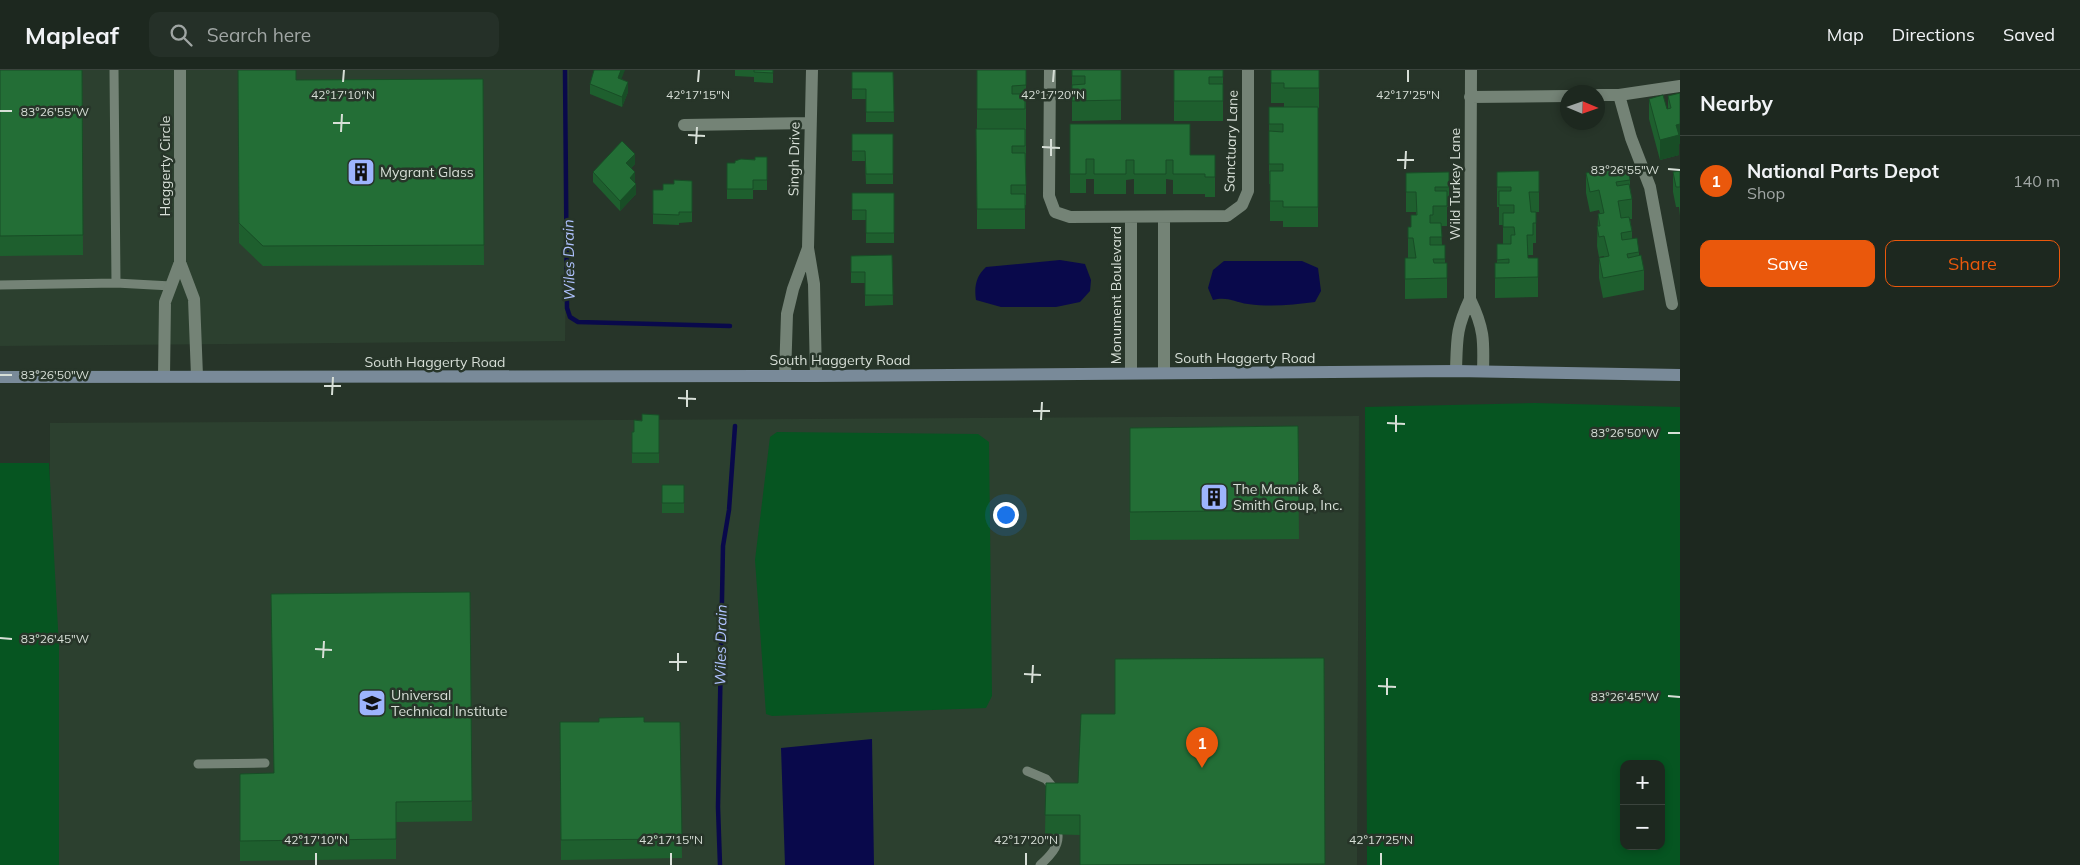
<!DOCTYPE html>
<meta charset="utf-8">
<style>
:root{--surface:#1d281f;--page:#253028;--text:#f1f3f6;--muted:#a0a6a4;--line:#3b443d;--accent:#ea580c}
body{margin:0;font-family:Mulish,sans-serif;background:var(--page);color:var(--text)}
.controls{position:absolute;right:15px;bottom:15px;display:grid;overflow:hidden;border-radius:10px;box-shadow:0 2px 8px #0003}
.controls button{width:45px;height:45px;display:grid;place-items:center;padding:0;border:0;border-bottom:1px solid var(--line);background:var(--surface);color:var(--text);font:25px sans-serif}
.compass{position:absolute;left:1560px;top:15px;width:45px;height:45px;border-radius:50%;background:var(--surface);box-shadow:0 2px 8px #0003;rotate:92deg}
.you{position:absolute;left:1005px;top:444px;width:18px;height:18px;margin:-12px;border:4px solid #fff;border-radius:50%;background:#1a73e8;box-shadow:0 0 0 8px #1a73e833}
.badge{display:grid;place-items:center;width:32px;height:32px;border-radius:50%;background:var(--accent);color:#fff;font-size:16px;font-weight:700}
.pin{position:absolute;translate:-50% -41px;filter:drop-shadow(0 1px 2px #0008)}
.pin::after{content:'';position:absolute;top:26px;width:18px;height:15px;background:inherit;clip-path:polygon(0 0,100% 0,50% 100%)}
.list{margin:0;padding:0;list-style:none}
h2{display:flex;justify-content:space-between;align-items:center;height:65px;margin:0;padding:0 20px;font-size:21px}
h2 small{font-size:16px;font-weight:400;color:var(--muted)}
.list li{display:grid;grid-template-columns:32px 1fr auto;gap:15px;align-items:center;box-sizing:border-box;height:90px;padding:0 20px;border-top:1px solid var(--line)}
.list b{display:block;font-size:19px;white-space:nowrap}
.list p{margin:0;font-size:16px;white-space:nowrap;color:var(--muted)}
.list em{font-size:16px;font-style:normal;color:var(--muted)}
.actions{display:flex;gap:10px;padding:15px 20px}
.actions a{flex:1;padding:11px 0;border:1px solid var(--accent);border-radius:10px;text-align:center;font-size:18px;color:var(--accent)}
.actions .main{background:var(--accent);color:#fff}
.icon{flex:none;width:28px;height:28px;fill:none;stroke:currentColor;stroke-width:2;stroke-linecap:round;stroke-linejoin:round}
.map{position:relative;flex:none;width:1680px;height:795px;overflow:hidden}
header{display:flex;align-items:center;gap:30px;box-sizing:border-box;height:70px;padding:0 25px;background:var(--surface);border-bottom:1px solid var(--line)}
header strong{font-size:24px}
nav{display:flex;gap:28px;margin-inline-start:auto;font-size:18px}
.search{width:350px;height:45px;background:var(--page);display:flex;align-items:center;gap:12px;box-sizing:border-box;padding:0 18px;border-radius:10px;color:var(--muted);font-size:19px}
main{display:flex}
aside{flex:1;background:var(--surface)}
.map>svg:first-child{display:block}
</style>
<header>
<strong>Mapleaf</strong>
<div class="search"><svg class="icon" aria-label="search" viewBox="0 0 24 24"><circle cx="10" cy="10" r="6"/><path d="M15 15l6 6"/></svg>Search here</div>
<nav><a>Map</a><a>Directions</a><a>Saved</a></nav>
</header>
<main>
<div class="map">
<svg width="1680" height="795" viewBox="0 0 1680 795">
<rect width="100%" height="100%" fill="#273529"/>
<!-- built -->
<path fill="#2c402f" d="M 0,0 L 569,0 L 565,271 L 0,276 Z
M 1359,346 L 1357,795 L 49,795 L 50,353 Z"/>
<!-- green -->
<path fill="#065521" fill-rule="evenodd" d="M 1535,333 L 1680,337 L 1680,795 L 1367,795 L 1365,337 ZM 1624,694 L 1661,694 L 1661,776 L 1624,776 Z
M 777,362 L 978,364 L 989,372 L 992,626 L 986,638 L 772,646 L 766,644 L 755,490 L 770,367 Z
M 0,393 L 49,393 L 59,577 L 59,795 L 0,795 Z"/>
<!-- water -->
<path fill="#09094b" d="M 1060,190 L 1085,194 L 1091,210 L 1090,221 L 1080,232 L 1056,237 L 1001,237 L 976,230 C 974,217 976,206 986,197 Z
M 1224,191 L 1302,191 L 1318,198 L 1321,221 L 1315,232 C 1293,235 1270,237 1248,234 C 1234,232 1227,226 1213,230 L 1208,218 L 1213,200 Z
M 872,669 L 874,795 L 785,795 L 781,678 Z"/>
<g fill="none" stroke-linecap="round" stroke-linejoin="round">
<!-- stream -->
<path stroke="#09094b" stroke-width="4.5" d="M 565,0 L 567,238 L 570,247 L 578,252 L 730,256
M 720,795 L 718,737 L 723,476 L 729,440 L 735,356"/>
<!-- service -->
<path stroke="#748376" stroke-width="9" d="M 116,213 L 171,216
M 0,215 L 116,213 L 114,0
M 198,694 L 265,693
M 1027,701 L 1046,709 L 1057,722
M 1040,795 C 1049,787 1059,777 1058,765"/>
<!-- minor -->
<path stroke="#748376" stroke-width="12" d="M 1050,0 L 1049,126 L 1055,142 L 1070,147 L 1227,146 L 1242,135 L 1248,121 L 1248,0
M 1598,25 L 1619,25 L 1680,16
M 1619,25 L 1631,68 L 1650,117 L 1672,234
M 1470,27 L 1568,26
M 684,55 L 810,53
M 808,178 L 812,0
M 180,192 L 180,0
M 1470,229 L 1471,0
M 1456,301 C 1457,268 1456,259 1470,229 C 1484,258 1484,270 1483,301
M 1131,303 L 1131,147
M 1164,303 L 1164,147
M 164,306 L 165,232 L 180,192 L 194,229 L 197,306
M 785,306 L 787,244 L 793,219 L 808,178 L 814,214 L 816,306"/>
<!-- secondary -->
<path stroke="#798a99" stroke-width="12" d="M 0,307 L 816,306 L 1456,301 L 1680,305"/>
</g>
<!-- wall -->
<path fill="#1e5f2e" d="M 0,0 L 82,0 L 83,185 L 0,186 Z
M 238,0 L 296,10 L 483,9 L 484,195 L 263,196 L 239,173 Z
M 735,0 L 773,0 L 773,13 L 754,12 L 754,7 L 735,6 Z
M 977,0 L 1026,0 L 1026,135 L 1025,135 L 1025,159 L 977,159 Z
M 1072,0 L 1121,0 L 1121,50 L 1072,51 Z
M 1174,0 L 1223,0 L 1223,51 L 1174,51 Z
M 1271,0 L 1319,0 L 1319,38 L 1318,38 L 1318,157 L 1283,157 L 1283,151 L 1270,151 L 1270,114 L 1269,114 L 1269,37 L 1284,37 L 1284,33 L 1271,33 Z
M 852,2 L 893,2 L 894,52 L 866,52 L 866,29 L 852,29 Z
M 622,9 L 628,22 L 622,37 L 590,24 L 590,14 Z
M 1680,23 L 1680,74 L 1679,74 L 1679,85 L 1660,90 L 1649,49 L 1649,29 L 1667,39 L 1668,39 L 1668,26 Z
M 1070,54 L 1190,85 L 1215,85 L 1215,127 L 1205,127 L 1205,124 L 1173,124 L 1173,110 L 1166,109 L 1166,124 L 1134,124 L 1134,109 L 1126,110 L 1126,124 L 1094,124 L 1094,109 L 1086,109 L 1086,123 L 1070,123 Z
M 852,64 L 893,64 L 893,114 L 866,114 L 865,91 L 852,91 Z
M 767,87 L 767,120 L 753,120 L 753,129 L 727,129 L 727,93 L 735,93 Z
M 635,94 L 631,98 L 635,112 L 636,124 L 620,141 L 593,112 L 593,102 Z
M 1539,101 L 1539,142 L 1531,142 L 1536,142 L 1536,173 L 1533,173 L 1533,185 L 1528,185 L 1528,188 L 1538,188 L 1538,227 L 1495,228 L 1495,193 L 1497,193 L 1497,174 L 1503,174 L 1503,155 L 1499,155 L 1499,137 L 1497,137 L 1497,102 Z
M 1680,101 L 1680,146 L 1679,137 L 1676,137 L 1673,122 L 1673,102 Z
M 1449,102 L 1449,137 L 1447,137 L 1447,156 L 1441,156 L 1442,175 L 1445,175 L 1445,193 L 1447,193 L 1447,228 L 1405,229 L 1405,188 L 1413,188 L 1408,188 L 1408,157 L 1411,157 L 1416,145 L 1416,142 L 1406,142 L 1406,103 Z
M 1586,103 L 1630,110 L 1630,118 L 1632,129 L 1632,149 L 1630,149 L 1632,161 L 1632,169 L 1639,182 L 1639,185 L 1644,200 L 1644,220 L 1603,228 L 1599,208 L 1599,188 L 1604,187 L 1604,186 L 1599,187 L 1597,176 L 1598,144 L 1600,143 L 1599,140 L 1590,142 L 1586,123 Z
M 692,111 L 692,152 L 679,153 L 679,155 L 653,154 L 653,120 L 663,120 L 674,114 Z
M 852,123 L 894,123 L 894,173 L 866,173 L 866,150 L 852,150 Z
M 892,185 L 893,235 L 865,236 L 865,213 L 851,213 L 851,186 Z
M 659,345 L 659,393 L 632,393 L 632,362 L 634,362 L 642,351 Z
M 1298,356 L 1299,469 L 1130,470 L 1130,358 Z
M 662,415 L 684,415 L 684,443 L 662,443 Z
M 470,522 L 472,751 L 396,752 L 396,789 L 240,791 L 240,704 L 274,703 L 271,524 Z
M 1324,588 L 1325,795 L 1080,795 L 1080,765 L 1045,764 L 1046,713 L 1078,713 L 1115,644 Z
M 560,652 L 680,652 L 682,788 L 561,790 Z"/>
<!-- shaded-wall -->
<path fill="#184d26" d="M 621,0 L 625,0 L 618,18 L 618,8 Z
M 628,12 L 628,22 L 622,37 L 622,27 Z
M 1680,54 L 1680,74 L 1679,74 L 1679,85 L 1660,90 L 1660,70 L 1676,55 Z
M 635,84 L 635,94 L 626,104 L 626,93 Z
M 635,102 L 635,112 L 630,118 L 630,108 Z
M 636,114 L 636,124 L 620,141 L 620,131 Z"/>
<!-- building -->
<path fill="#236e36" stroke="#184d26" d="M 0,0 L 82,0 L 83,165 L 0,166 Z
M 238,0 L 296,0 L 296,10 L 483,9 L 484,175 L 263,176 L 239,153 Z
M 594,0 L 621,0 L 618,8 L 628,12 L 622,27 L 590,14 Z
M 754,0 L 773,0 L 773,3 L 754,2 Z
M 977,0 L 1026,0 L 1026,15 L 1012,16 L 1012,24 L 1025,24 L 1025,39 L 977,39 Z
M 1072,0 L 1121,0 L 1121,30 L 1072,31 L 1072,15 L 1085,14 L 1085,6 L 1072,6 Z
M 1174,0 L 1223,0 L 1223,7 L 1209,7 L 1209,14 L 1223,14 L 1223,31 L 1174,31 Z
M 1271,0 L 1319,0 L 1319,18 L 1284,18 L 1284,13 L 1271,13 Z
M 852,2 L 893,2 L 894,42 L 866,42 L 866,19 L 852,19 Z
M 1680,23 L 1680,54 L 1676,55 L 1679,65 L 1660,70 L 1649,29 L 1663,25 L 1667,39 L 1671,38 L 1668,26 Z
M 1269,37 L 1318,37 L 1318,137 L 1283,137 L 1283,131 L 1270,131 L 1270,101 L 1283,101 L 1283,94 L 1269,94 L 1269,61 L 1283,62 L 1283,54 L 1269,54 Z
M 1070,54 L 1190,54 L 1190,85 L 1215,85 L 1215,107 L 1205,107 L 1205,104 L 1173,104 L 1173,90 L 1166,90 L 1166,104 L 1134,104 L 1134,90 L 1126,90 L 1126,104 L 1094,104 L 1094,89 L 1086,89 L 1086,104 L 1070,104 Z
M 976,59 L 1025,59 L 1025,76 L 1012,76 L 1012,83 L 1025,83 L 1026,115 L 1011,115 L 1011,124 L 1025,124 L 1025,139 L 977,139 Z
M 852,64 L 893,64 L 893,104 L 866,104 L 865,81 L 852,81 Z
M 622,71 L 635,84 L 626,93 L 635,102 L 630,108 L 636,114 L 620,131 L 593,102 Z
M 755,87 L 767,87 L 767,110 L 753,110 L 753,119 L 727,119 L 727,93 L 735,93 L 735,91 L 741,89 L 755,90 Z
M 1628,96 L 1630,110 L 1616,112 L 1617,116 L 1629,114 L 1632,129 L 1618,131 L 1621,148 L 1629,147 L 1632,161 L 1621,163 L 1622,170 L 1637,168 L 1639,182 L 1627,184 L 1628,188 L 1641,185 L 1644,200 L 1603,208 L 1599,188 L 1609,186 L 1604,166 L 1599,167 L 1597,156 L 1600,156 L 1598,144 L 1604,143 L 1599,120 L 1590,122 L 1586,103 Z
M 1539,101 L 1539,122 L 1529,122 L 1531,142 L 1536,142 L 1536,153 L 1533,153 L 1533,165 L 1527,165 L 1528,188 L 1538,188 L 1538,207 L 1495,208 L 1495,193 L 1509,193 L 1509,189 L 1497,190 L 1497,174 L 1511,174 L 1511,165 L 1515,165 L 1514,157 L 1503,157 L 1503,143 L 1514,143 L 1514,135 L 1499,135 L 1499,121 L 1511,121 L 1511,117 L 1497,117 L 1497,102 Z
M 1680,101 L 1680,117 L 1676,117 L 1673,102 Z
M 1449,102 L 1449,117 L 1435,117 L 1435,121 L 1447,121 L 1447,136 L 1433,136 L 1433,145 L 1430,145 L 1430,153 L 1441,153 L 1442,167 L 1430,167 L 1430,175 L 1445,175 L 1445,189 L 1433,189 L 1434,193 L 1447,193 L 1447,208 L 1405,209 L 1405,188 L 1416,188 L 1413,168 L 1408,168 L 1408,157 L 1411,157 L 1411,145 L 1417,145 L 1416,122 L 1406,122 L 1406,103 Z
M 674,110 L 692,111 L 692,142 L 679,142 L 679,145 L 653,144 L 653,120 L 663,120 L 663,114 L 674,114 Z
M 852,123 L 894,123 L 894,163 L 866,163 L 866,140 L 852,140 Z
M 892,185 L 893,225 L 865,225 L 865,202 L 851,202 L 851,186 Z
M 642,344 L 659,345 L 659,383 L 632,383 L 632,362 L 634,362 L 634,350 L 642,351 Z
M 1298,356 L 1299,440 L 1130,442 L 1130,358 Z
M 662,415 L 684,415 L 684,433 L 662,433 Z
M 470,522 L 472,731 L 396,732 L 396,769 L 240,771 L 240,704 L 274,703 L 271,524 Z
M 1324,588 L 1325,794 L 1080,795 L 1080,745 L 1045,745 L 1046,713 L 1078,713 L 1081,644 L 1115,644 L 1115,589 Z
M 644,647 L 644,652 L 680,652 L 682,769 L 561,770 L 560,652 L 599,652 L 599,648 Z"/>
<!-- ticks -->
<path fill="none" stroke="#d7dfd7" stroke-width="2" d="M 343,12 L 344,0M 698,12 L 699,0M 1053,12 L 1054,0M 1408,12 L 1408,0M 0,41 L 12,41M 333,53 L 350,53M 341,62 L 342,44M 688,65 L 705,66M 696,74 L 697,57M 1042,77 L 1060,78M 1051,86 L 1051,69M 1397,90 L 1414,90M 1405,99 L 1406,81M 1668,99 L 1680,100M 0,305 L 12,305M 324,316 L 341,316M 332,325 L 333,307M 678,328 L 696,329M 687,337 L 687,320M 1033,341 L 1050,341M 1041,350 L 1042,332M 1387,353 L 1405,354M 1396,362 L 1396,345M 1668,363 L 1680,363M 0,568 L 12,569M 315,579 L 332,580M 323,588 L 324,571M 669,592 L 687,592M 678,601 L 678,583M 1024,604 L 1041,605M 1032,613 L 1033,595M 1378,616 L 1396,617M 1387,625 L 1387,608M 1668,626 L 1680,627M 316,795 L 316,783M 671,795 L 671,783M 1026,795 L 1026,783M 1381,795 L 1381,783"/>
<!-- icons -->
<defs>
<symbol id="building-square" viewBox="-11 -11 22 22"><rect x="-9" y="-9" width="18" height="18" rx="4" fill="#9db4fd" stroke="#273529"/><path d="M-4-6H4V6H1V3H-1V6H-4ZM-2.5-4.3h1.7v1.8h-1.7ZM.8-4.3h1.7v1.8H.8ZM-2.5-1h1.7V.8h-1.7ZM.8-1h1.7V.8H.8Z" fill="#111"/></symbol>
<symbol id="university-square" viewBox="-11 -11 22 22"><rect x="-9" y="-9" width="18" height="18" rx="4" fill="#9db4fd" stroke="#273529"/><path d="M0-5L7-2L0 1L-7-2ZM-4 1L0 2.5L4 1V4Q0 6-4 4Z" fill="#111"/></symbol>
</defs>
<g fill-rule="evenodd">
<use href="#building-square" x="345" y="86" width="32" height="32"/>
<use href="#building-square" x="1198" y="411" width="32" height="32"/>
<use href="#university-square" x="356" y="617" width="32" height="32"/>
</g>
<g text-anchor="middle" stroke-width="5" stroke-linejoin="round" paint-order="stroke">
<!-- street labels -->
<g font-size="14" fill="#d7dfd7" stroke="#273529">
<text transform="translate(1231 71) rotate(-88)" y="5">Sanctuary Lane</text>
<text transform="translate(794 89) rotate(-89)" y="5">Singh Drive</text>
<text transform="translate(165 96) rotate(-90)" y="5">Haggerty Circle</text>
<text transform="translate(1455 114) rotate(-90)" y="5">Wild Turkey Lane</text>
<text transform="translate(1116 225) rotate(-90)" y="5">Monument Boulevard</text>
<text x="1245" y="293">South Haggerty Road</text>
<text x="840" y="295">South Haggerty Road</text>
<text x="435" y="297">South Haggerty Road</text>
</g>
<!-- poi labels -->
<g font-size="14" fill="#d7dfd7" stroke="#273529" text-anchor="start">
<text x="380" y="107">Mygrant Glass</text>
<text x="1233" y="424">The Mannik &amp;<tspan x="1233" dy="16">Smith Group, Inc.</tspan></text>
<text x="391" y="630">Universal<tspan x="391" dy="16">Technical Institute</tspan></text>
</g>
<!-- water labels -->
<g font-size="15" font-style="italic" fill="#b0c3ff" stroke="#273529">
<text transform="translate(569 190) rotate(-91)" y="5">Wiles Drain</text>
<text transform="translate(721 575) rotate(-89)" y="5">Wiles Drain</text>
</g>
</g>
<g font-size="12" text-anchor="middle" fill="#d7dfd7" stroke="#273529" stroke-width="5" stroke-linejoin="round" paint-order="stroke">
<text x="343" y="29">42°17'10"N</text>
<text x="698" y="29">42°17'15"N</text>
<text x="1053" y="29">42°17'20"N</text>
<text x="1408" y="29">42°17'25"N</text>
<text x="55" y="46">83°26'55"W</text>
<text x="1625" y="104">83°26'55"W</text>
<text x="55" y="309">83°26'50"W</text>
<text x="1625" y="367">83°26'50"W</text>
<text x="55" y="573">83°26'45"W</text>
<text x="1625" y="631">83°26'45"W</text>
<text x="316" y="774">42°17'10"N</text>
<text x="671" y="774">42°17'15"N</text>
<text x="1026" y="774">42°17'20"N</text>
<text x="1381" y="774">42°17'25"N</text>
</g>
</svg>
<div class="controls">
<button>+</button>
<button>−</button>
</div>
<svg class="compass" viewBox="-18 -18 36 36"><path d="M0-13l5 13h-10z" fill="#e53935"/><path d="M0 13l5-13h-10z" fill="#a0a6a4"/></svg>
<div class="you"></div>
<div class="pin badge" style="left:1202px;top:698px">1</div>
</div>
<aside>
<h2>Nearby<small></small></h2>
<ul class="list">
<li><span class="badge">1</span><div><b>National Parts Depot</b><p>Shop</p></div><em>140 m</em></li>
</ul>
<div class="actions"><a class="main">Save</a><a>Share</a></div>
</aside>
</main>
